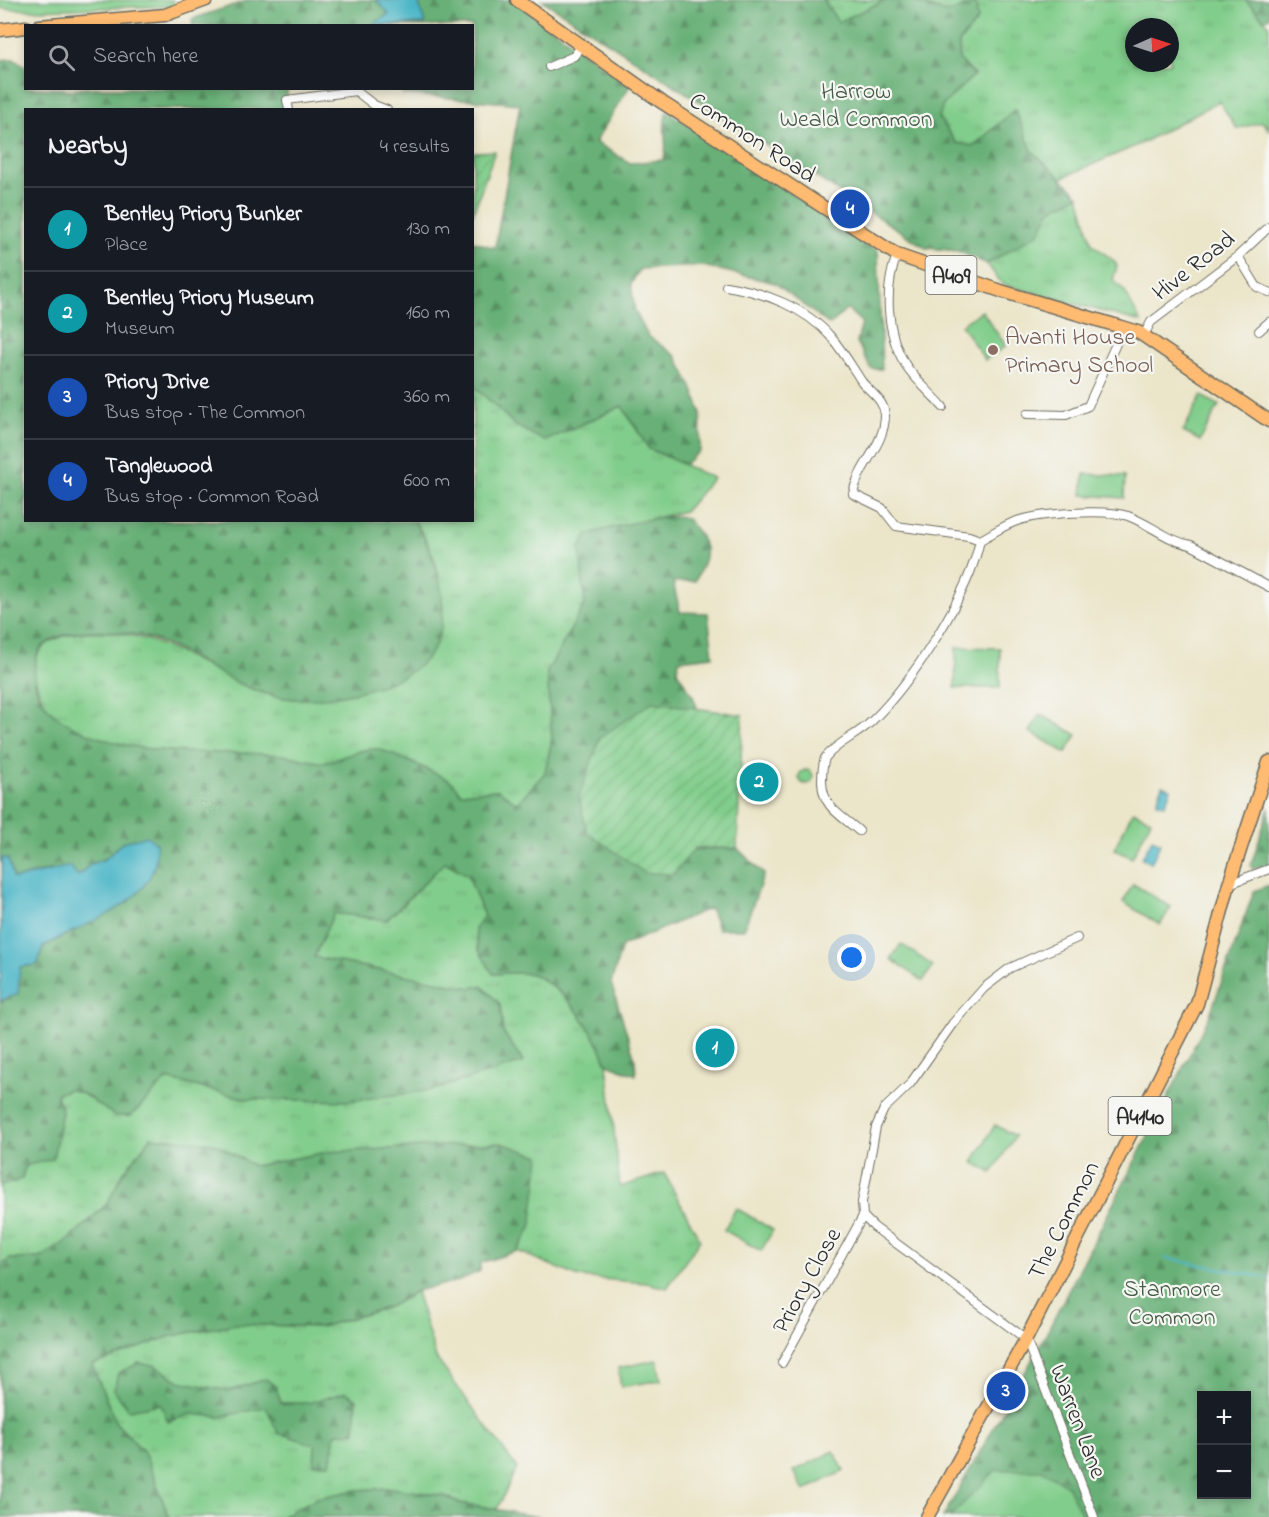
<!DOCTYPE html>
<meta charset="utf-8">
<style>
:root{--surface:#171b24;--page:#242831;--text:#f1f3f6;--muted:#9ea1a6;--line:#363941;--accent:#d93025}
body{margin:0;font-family:"Indie Flower",sans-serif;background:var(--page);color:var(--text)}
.controls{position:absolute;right:18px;bottom:18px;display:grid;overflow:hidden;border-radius:0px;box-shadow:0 3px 9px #0003}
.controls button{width:54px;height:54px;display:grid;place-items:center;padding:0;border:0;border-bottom:2px solid var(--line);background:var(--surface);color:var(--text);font:30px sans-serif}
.compass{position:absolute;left:1125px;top:18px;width:54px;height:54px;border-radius:50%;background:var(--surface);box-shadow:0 3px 9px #0003;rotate:87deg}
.you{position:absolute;left:852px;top:958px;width:21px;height:21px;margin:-15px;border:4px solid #fff;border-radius:50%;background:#1a73e8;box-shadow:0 0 0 9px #1a73e833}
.badge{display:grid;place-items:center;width:39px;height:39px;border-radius:50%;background:var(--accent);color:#fff;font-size:20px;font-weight:700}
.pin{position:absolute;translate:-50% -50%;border:3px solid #fff;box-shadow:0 2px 6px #0006}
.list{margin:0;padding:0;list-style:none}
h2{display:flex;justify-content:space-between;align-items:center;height:78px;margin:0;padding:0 24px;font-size:26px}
h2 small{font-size:20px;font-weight:400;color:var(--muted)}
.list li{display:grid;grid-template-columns:39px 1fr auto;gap:18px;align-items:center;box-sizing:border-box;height:84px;padding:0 24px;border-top:2px solid var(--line)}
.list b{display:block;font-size:22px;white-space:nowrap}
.list p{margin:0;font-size:20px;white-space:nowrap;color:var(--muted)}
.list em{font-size:20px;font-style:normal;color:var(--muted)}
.icon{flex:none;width:33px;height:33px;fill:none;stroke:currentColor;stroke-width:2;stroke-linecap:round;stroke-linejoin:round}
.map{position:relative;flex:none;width:1269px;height:1517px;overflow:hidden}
.search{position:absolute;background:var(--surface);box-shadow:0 3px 9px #0003;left:24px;top:24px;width:450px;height:66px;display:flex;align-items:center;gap:15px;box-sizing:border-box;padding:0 21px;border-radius:0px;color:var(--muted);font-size:22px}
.panel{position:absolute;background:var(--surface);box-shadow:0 3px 9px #0003;left:24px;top:108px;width:450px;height:414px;border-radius:0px}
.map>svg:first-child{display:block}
</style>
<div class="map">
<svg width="1269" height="1517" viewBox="0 0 1269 1517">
<defs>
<pattern id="grass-tufts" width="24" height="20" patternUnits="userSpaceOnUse" patternTransform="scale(1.5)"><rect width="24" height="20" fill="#81cd8b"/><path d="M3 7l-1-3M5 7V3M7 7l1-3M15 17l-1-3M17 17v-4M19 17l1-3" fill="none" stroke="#70b078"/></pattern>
<pattern id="forest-firs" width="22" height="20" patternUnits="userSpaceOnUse" patternTransform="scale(1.5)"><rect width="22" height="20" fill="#68b077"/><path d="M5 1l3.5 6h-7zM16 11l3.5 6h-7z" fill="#568f62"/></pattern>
<pattern id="garden-furrows" width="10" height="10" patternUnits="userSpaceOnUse" patternTransform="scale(1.5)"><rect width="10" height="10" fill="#81cd8b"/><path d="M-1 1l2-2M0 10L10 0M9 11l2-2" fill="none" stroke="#70b078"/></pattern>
</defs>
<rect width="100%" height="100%" fill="#f6f6f2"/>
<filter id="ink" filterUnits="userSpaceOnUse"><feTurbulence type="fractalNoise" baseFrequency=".0167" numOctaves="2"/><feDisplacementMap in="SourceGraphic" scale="12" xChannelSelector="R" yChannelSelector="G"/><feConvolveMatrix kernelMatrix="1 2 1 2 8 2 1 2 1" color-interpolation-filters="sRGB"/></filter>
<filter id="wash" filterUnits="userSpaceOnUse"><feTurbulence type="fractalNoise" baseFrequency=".008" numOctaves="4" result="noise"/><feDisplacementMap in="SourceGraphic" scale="24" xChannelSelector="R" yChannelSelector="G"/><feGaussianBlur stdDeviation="1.35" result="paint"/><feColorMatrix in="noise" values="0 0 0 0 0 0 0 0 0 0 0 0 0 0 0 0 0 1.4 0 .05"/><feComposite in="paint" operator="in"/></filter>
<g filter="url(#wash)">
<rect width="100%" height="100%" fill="#ebe5c9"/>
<!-- grass -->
<path fill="url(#grass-tufts)" stroke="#567c5b" stroke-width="1.5" fill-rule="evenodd" d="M 824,0 L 886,0 L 838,23 Z
M 910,0 L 1245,0 L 1269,25 L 1269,130 L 1263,122 L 1237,129 L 1219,101 L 1140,144 L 1061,178 L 1032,151 L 1015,110 L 974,146 L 956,143 L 939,118 L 943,105 L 974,75 L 959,59 L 959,43 L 978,20 L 975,3 L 946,13 ZM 1134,27 L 1170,27 L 1170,63 L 1134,63 Z
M 1079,195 L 1092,244 L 1114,261 L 1117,266 L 1113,280 L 1125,292 L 1141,322 L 1002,284 L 987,264 L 1038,233 L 1050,210 Z
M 473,385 L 516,426 L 545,441 L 622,406 L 649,449 L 713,478 L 685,511 L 588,534 L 580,548 L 585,604 L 547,672 L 552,739 L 545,773 L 517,803 L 498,790 L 460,793 C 457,789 453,783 448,780 C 440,775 385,750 377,749 C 359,747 339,763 320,762 C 307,761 293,756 280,755 C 222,754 70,760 42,698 C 24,659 38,639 79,633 C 159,622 211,681 283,698 L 436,644 C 445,596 443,561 414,521 L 472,520 Z
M799 777a7 7 0 1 1 14 0a7 7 0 1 1-14 0Z
M 445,862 L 468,875 L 484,916 L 493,974 C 504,974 525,970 534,975 C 567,991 595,1031 607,1064 L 620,1187 L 664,1173 L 700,1240 L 667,1288 L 646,1283 L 579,1277 L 517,1251 L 531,1228 L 427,1147 L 328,1152 L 254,1166 L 214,1143 L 123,1173 L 107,1204 L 67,1241 L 41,1258 L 9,1259 L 0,1267 L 0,1185 L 16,1182 C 24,1168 62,1121 62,1112 C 62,1107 58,1099 56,1094 L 70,1089 L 83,1094 L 115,1116 L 131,1116 L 167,1079 L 247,1099 L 523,1061 L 503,1032 L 500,1004 L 482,986 L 470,988 L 314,957 L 334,913 L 387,920 Z
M 416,1291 L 436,1358 L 517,1468 L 497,1509 L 460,1503 L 445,1496 L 391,1488 L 357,1490 L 317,1498 L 281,1517 L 169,1517 L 144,1452 L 116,1423 L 92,1365 L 171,1336 L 235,1324 L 321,1327 L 389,1307 Z"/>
<!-- forest -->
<path fill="url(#forest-firs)" stroke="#4a6e51" stroke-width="1.5" fill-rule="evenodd" d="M 249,0 L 513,0 L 630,86 L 595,142 L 630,163 L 663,160 C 670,143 660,131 667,111 L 878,251 L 882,369 L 871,369 L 857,342 L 862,323 L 847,309 L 830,325 L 775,283 L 703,266 L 640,269 L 631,284 L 635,311 L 648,336 L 676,356 L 692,387 L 701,412 L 700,451 L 685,464 L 649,449 L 622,406 L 545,441 L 516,426 L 473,385 L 473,241 L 495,248 L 520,104 L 403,94 L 403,89 L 472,88 L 472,26 L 193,26 L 192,19 Z
M 542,0 L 824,0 L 838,22 L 886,0 L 910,0 L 946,13 L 976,3 L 978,20 L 959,43 L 959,59 L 974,75 L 943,105 L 939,118 L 956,143 L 974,146 L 1015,109 L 1032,151 L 1079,195 L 1050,210 L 1039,233 L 987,264 L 958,251 L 926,248 Z
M 1245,0 L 1269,0 L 1269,17 L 1265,20 Z
M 14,59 L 25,66 L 26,88 L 64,89 L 67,91 L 87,88 L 287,89 L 288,109 L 26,110 L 26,520 L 414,521 C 439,556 460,629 421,664 C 393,689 321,703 284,698 C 239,692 200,657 158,641 C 129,630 69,624 44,645 C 36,651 36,660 35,669 C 29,713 83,734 118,743 C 173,757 227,750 283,755 C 295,757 307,761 320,762 C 338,763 358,747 377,749 C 382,749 445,777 450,781 C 454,784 458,789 460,793 L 498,790 L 517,803 L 545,773 L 552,739 L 547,672 L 585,604 L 580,548 L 588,534 C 605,530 675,509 687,519 C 692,523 695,530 699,534 C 711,552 704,563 695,581 L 673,582 L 680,612 L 708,613 L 713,656 L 679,660 L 677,671 L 693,696 L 700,715 L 681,850 L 737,848 L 764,874 L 744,929 L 718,929 L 710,908 L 622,946 L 611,983 L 635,1059 L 636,1075 L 607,1064 C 595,1031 567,991 535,975 C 525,970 504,974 493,974 L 478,949 L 475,929 L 484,916 L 468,875 L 445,862 L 387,920 L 334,913 L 314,957 L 470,988 L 482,986 L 500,1004 L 503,1032 L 523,1062 L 433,1090 L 348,1101 L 247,1099 L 167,1079 L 131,1116 L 115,1116 L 83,1094 L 70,1089 L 56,1094 L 62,1112 L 53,1159 L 25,1166 L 22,1179 L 0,1185 L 0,1001 L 3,1002 L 20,967 L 37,964 L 43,947 L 130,901 L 123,842 L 105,859 L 91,864 L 78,876 L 52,869 L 14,879 L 0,861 L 0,60 Z
M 1269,808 L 1269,864 L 1252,869 L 1251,865 Z
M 1269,885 L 1269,1517 L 1083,1517 L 1067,1486 L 943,1517 L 1042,1342 L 1209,1017 L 1254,891 ZM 1202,1396 L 1246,1396 L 1246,1494 L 1202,1494 Z
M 151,1137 L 214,1143 L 254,1166 L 328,1152 L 501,1143 L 540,1156 L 531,1228 L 517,1251 L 480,1263 L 480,1271 L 458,1281 L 416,1291 L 389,1307 L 321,1327 L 235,1324 L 171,1336 L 92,1365 L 116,1423 L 144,1452 L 169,1517 L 0,1517 L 0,1267 L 9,1259 L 41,1258 L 67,1241 L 107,1204 L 123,1173 Z
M 139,1363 L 154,1365 L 179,1381 L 228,1391 L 266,1379 L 276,1387 L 281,1403 L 309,1403 L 346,1392 L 357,1399 L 355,1431 L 335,1434 L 330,1464 L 314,1464 L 315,1445 L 278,1433 L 266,1407 L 220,1417 L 191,1414 L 168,1422 L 161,1404 L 129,1410 L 114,1391 L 118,1373 Z
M 391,1488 L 445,1496 L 460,1503 L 539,1517 L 281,1517 L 317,1498 L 357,1490 Z"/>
<!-- park -->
<path fill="#81cd8b" stroke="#567c5b" stroke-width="1.5" d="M 0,0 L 173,0 L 174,6 L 33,10 L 0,8 Z
M 982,311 L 1006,346 L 985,360 L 961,325 Z
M 1201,396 L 1219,405 L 1200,441 L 1183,432 Z
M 1084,474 L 1125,476 L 1124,498 L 1082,495 Z
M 956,647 L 1000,648 L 1000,688 L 955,688 Z
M 1040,714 L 1077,735 L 1066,753 L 1030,732 Z
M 1133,811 L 1151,820 L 1132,858 L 1114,849 Z
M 1133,884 L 1171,907 L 1160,925 L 1123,902 Z
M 901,944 L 933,966 L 923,981 L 891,959 Z
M 995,1125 L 1015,1136 L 992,1173 L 973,1162 Z
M 736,1208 L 773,1230 L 761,1251 L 724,1230 Z
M 657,1360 L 661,1380 L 621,1387 L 618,1368 Z
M 834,1451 L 844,1471 L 804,1491 L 794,1471 Z
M 996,1470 L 1042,1470 L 1067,1486 L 1083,1517 L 950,1517 Z"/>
<!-- garden -->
<path fill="url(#garden-furrows)" stroke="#567c5b" stroke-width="1.5" d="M 495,151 L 473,214 L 473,152 Z
M 652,702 L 743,715 L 737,848 L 695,848 L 674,874 L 645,873 L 587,832 L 579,797 L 600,738 Z"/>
<!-- water -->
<path fill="#4bb6c7" stroke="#3b7079" stroke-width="1.5" d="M 376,0 L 418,0 L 425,24 L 372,25 L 389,14 Z
M 1162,785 L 1171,789 L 1165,805 L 1157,802 Z
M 147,836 L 156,843 C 163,905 84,921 43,947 L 37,965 L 20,967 L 18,994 L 0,1001 L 2,858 L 8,859 L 14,879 L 70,866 L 78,876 L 91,864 L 105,859 L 123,842 Z
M 1152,839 L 1161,843 L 1151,863 L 1142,858 Z"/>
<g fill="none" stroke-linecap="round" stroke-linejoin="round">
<!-- stream -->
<path stroke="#4bb6c7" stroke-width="2" d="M 1165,1258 L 1269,1278"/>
</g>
</g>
<g filter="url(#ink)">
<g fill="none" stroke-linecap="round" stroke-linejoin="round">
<defs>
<path id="street" d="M 549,67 L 574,56 L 582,45
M 289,110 L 287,100 L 356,91 L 374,105 L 387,110
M 897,255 C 884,288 886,333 905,364 C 915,380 931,393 943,407
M 1238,256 L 1257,287 L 1269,292
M 726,286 C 763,292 805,307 831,337 C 843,351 852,367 862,382 C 871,393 884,400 885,415 C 885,446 858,465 853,494 L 882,508 L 896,526 L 969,536 L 980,540
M 1259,331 L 1269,322
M 1144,335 L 1151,322 L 1238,256 L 1269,227
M 1027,414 L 1066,415 L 1088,406 L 1124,326
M 859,831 C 841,815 823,808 822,782 C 822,774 822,766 825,758 C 836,743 858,735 872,721 C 912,682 969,595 980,540 C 992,534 1004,525 1017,521 C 1040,513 1105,509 1128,516 C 1150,524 1168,541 1191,545 L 1269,587
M 1229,884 L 1269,869
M 1077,938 L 1010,968 L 984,988 L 953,1023 L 910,1084 L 884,1109 L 876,1127 L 862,1202 L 863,1216 L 874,1227 L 1026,1339 L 1094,1517
M 782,1363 L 863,1216"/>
<path id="primary" d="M 517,0 L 663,103 L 897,255 L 1001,291 L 1138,332 L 1269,421
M 39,26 L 165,15 L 206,0
M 0,30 L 26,27
M 927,1517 L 1026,1339 L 1197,1004 L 1229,884 L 1269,762"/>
</defs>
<!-- street casing -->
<use href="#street" stroke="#6e6c62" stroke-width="10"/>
<!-- primary casing -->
<use href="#primary" stroke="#6e6c62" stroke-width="15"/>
<!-- street -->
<use href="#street" stroke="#fff" stroke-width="8"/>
<!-- primary -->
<use href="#primary" stroke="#febb71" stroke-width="12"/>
</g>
</g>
<!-- markers -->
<circle fill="#8d6e63" stroke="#f6f6f2" stroke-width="2" cx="993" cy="350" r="6"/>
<g text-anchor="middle" stroke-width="4.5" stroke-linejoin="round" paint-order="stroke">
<!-- shield labels -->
<g fill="#f6f6f2" stroke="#686867" stroke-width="1.5">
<rect x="925.5" y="256" width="51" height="38" rx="4.5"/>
<rect x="1108.5" y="1097" width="63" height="38" rx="4.5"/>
</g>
<g font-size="22" font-weight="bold" fill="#2b2b2b">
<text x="951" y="283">A409</text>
<text x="1140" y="1124">A4140</text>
</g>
<!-- park labels -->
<g font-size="24" fill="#455c48" stroke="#f6f6f2">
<text x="856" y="98">Harrow<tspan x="856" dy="28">Weald Common</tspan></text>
<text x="1172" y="1296">Stanmore<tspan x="1172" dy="28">Common</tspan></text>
</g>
<!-- street labels -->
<g font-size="24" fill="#2b2b2b" stroke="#f6f6f2">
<text transform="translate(753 137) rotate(33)" y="8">Common Road</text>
<text transform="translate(1193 265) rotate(-38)" y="8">Hive Road</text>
<text transform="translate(1063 1220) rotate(-63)" y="8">The Common</text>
<text transform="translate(806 1280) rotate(-61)" y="8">Priory Close</text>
<text transform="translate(1079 1421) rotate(69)" y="8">Warren Lane</text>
</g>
<!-- education labels -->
<g font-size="24" fill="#785e54" stroke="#f6f6f2" text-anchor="start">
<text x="1005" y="344">Avanti House<tspan x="1005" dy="28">Primary School</tspan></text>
</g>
</g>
</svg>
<div class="controls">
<button>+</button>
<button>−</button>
</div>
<svg class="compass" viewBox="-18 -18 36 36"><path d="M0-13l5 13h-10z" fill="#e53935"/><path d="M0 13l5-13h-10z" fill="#9ea1a6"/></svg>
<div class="you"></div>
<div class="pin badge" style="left:715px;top:1048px;background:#0f9aa8">1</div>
<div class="pin badge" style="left:759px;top:782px;background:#0f9aa8">2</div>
<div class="pin badge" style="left:1006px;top:1391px;background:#1a4fb4">3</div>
<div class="pin badge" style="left:850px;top:209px;background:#1a4fb4">4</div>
<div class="search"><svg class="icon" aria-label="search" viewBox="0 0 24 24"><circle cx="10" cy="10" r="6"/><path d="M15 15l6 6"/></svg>Search here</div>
<section class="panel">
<h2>Nearby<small>4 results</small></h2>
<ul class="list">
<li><span class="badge" style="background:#0f9aa8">1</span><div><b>Bentley Priory Bunker</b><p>Place</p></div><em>130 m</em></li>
<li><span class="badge" style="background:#0f9aa8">2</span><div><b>Bentley Priory Museum</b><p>Museum</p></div><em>160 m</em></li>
<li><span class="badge" style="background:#1a4fb4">3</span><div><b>Priory Drive</b><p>Bus stop · The Common</p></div><em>360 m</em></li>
<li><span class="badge" style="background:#1a4fb4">4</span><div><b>Tanglewood</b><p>Bus stop · Common Road</p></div><em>600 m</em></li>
</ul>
</section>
</div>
